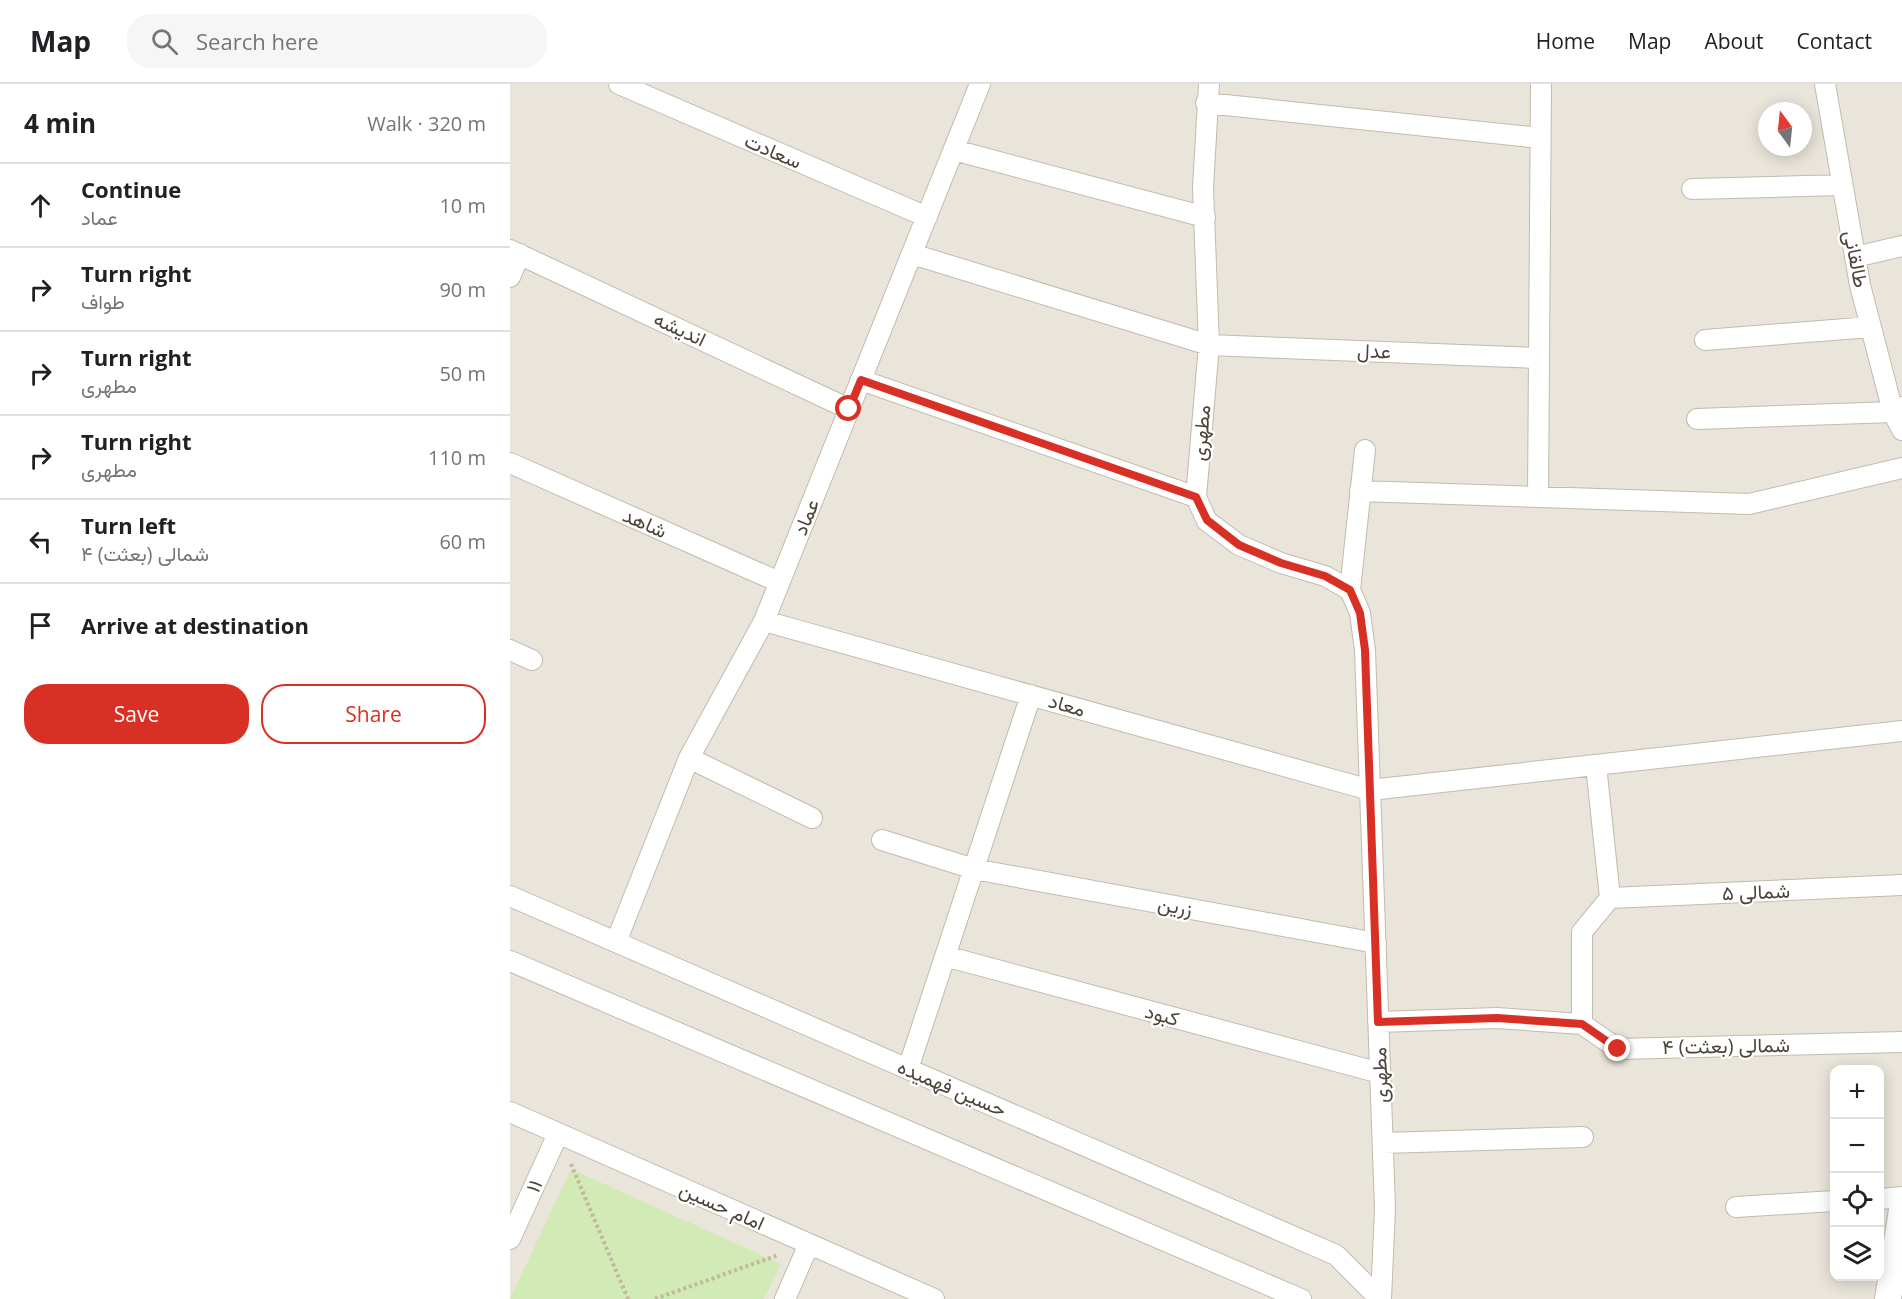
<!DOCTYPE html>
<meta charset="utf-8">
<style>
:root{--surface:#fff;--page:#f6f6f6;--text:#202124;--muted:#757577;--line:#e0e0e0;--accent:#d93025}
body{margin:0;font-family:"Open Sans",Vazirmatn,sans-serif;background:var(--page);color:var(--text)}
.controls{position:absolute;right:18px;bottom:18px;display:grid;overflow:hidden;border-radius:12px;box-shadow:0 3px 15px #0003}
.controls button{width:54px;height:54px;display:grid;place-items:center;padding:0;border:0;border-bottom:2px solid var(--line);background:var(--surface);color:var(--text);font:30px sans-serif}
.compass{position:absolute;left:1248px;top:18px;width:54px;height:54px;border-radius:50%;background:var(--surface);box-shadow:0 3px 15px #0003;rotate:345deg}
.stop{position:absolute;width:18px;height:18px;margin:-14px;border:4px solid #d93025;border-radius:50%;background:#fff}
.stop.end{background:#d93025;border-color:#fff;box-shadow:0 2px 6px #0008}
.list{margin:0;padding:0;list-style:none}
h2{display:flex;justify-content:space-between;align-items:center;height:78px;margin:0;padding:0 24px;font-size:26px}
h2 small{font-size:20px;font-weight:400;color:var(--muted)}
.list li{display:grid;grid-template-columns:39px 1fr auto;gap:18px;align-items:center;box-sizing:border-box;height:84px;padding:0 24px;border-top:2px solid var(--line)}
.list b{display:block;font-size:22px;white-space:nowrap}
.list p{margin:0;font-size:20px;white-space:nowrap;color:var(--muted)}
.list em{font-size:20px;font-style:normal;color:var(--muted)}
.actions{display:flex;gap:12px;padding:18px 24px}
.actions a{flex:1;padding:14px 0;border:2px solid var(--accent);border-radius:24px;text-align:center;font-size:21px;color:var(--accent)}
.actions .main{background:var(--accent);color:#fff}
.icon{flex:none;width:33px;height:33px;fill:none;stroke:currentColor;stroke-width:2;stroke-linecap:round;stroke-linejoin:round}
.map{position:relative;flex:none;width:1392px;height:1215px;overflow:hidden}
header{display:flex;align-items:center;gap:36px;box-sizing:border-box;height:84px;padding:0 30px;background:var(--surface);border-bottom:2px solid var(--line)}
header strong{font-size:28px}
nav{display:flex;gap:33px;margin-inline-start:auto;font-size:21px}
.search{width:420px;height:54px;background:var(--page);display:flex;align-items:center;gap:15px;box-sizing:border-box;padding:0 21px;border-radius:24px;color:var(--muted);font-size:22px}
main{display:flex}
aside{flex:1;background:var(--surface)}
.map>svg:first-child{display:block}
</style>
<header>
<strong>Map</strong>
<div class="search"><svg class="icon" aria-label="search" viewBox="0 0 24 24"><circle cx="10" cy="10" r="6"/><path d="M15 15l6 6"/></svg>Search here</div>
<nav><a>Home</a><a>Map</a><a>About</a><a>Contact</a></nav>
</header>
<main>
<aside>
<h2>4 min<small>Walk · 320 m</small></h2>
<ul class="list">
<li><svg class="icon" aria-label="ahead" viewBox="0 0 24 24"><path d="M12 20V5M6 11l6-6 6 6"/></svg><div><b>Continue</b><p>عماد</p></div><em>10 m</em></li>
<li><svg class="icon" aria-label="right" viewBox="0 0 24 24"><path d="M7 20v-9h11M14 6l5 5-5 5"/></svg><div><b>Turn right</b><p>طواف</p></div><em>90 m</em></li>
<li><svg class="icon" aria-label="right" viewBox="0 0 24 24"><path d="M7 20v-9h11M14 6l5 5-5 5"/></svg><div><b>Turn right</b><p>مطهری</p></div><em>50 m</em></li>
<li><svg class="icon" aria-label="right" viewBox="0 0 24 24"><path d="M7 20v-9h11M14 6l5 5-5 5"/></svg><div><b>Turn right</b><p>مطهری</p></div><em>110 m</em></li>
<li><svg class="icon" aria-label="left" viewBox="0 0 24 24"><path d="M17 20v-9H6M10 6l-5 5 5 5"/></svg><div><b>Turn left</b><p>۴ شمالی (بعثت)</p></div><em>60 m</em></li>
<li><svg class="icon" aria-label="arrive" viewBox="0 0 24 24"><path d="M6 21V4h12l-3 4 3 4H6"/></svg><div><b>Arrive at destination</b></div></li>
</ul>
<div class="actions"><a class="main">Save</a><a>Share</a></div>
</aside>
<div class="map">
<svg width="1392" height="1215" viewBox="0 0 1392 1215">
<rect width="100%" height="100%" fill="#f6f3ec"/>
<!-- residential -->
<path fill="#eae5da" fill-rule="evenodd" d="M 0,0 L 1392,0 L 1392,1215 L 0,1215 ZM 1257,27 L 1293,27 L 1293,63 L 1257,63 ZM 1324,986 L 1370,986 L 1370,1192 L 1324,1192 Z"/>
<!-- green -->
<path fill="#d2eab5" d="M 61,1085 L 271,1180 L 254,1215 L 0,1215 Z"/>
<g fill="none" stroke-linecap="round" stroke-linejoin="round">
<defs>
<path id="minor" d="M 109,0 L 417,133
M 699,0 L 693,104 L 699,261 L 686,413 L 697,437 L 729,461 L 771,479 L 815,492 L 840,506 L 850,529 L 855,566 L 875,1124 L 871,1215
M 1315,0 L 1350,201 L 1383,328 L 1392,346
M 696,19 L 1030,54
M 444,66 L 695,133
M 1182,105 L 1332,101
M 0,166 L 339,325
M 402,170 L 699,261 L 1029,274
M 1345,173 L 1392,162
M 0,193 L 10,170
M 1195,256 L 1361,243
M 351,296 L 686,413
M 1187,335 L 1383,328 L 1392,323
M 0,379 L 269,498
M 850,407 L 1239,420 L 1392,384
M 1028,413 L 1031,0
M 840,506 L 855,366
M 254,537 L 860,706 L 1392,647
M 0,566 L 22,576
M 179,674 L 302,734
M 372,756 L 464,785 L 866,859
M 0,812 L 826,1171 L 870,1215
M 1100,814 L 1392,801
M 106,858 L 179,674 L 254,537 L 470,0
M 435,872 L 870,989
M 0,877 L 791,1215
M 868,938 L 987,934 L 1072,940 L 1108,965 L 1392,958
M 1072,940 L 1072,848 L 1100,814 L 1086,681
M 398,985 L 521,611
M 0,1028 L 424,1215
M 873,1059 L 1073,1053
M 1370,1115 L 1392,1113
M 1226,1123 L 1324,1117
M 0,1155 L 48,1050
M 275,1215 L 299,1160"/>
<path id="tertiary" d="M 1378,1215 L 1392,1126"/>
</defs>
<!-- minor casing -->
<use href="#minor" stroke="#c2bbae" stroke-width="22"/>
<!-- tertiary casing -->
<use href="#tertiary" stroke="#c2bbae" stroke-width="28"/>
<!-- path -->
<path stroke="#c4b79f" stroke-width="4" stroke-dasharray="3 3" stroke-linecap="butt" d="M 61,1080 L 118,1215
M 145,1215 L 268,1171"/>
<!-- minor -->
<use href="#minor" stroke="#fff" stroke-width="20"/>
<!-- tertiary -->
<use href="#tertiary" stroke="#fff" stroke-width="26"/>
</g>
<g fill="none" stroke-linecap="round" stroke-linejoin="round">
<!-- route -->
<path stroke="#d93025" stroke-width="8" d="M 339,325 L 351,296 L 686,413 L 697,436 L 729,461 L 771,479 L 815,492 L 840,506 L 850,529 L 855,566 L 868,938 L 987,934 L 1072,940 L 1108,965"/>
</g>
<g text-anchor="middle" stroke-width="4.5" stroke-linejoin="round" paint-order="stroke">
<!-- street labels -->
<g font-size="20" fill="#4b4439" stroke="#fff">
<text transform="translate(263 67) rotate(23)" y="7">سعادت</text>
<text transform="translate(1346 175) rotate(79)" y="7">طالقانی</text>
<text transform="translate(170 245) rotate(25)" y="7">اندیشه</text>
<text transform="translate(864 267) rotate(2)" y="7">عدل</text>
<text transform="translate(691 349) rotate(-85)" y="7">مطهری</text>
<text transform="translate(296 433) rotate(-68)" y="7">عماد</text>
<text transform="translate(135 439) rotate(24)" y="7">شاهد</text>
<text transform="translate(557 621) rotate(16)" y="7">معاد</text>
<text transform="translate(1246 808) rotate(-2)" y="7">۵ شمالی</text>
<text transform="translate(665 822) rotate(10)" y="7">زرین</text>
<text transform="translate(652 931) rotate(15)" y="7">کبود</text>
<text transform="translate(1216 962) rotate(-1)" y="7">۴ شمالی (بعثت)</text>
<text transform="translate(870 991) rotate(-92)" y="7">مطهری</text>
<text transform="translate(442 1004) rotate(23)" y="7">حسین فهمیده</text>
<text transform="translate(24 1102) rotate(-65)" y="7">۱۱</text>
<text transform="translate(212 1122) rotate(24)" y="7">امام حسین</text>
</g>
</g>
</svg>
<div class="controls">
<button>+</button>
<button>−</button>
<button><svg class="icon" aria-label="locate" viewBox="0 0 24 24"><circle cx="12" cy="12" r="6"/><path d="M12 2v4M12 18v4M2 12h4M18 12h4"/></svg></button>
<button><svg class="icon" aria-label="layers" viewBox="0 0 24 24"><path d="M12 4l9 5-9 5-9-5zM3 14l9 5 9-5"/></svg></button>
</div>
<svg class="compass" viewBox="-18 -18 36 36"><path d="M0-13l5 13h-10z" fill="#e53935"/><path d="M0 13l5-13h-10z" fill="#757577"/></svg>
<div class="stop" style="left:339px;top:325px"></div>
<div class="stop end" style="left:1108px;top:965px"></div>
</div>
</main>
